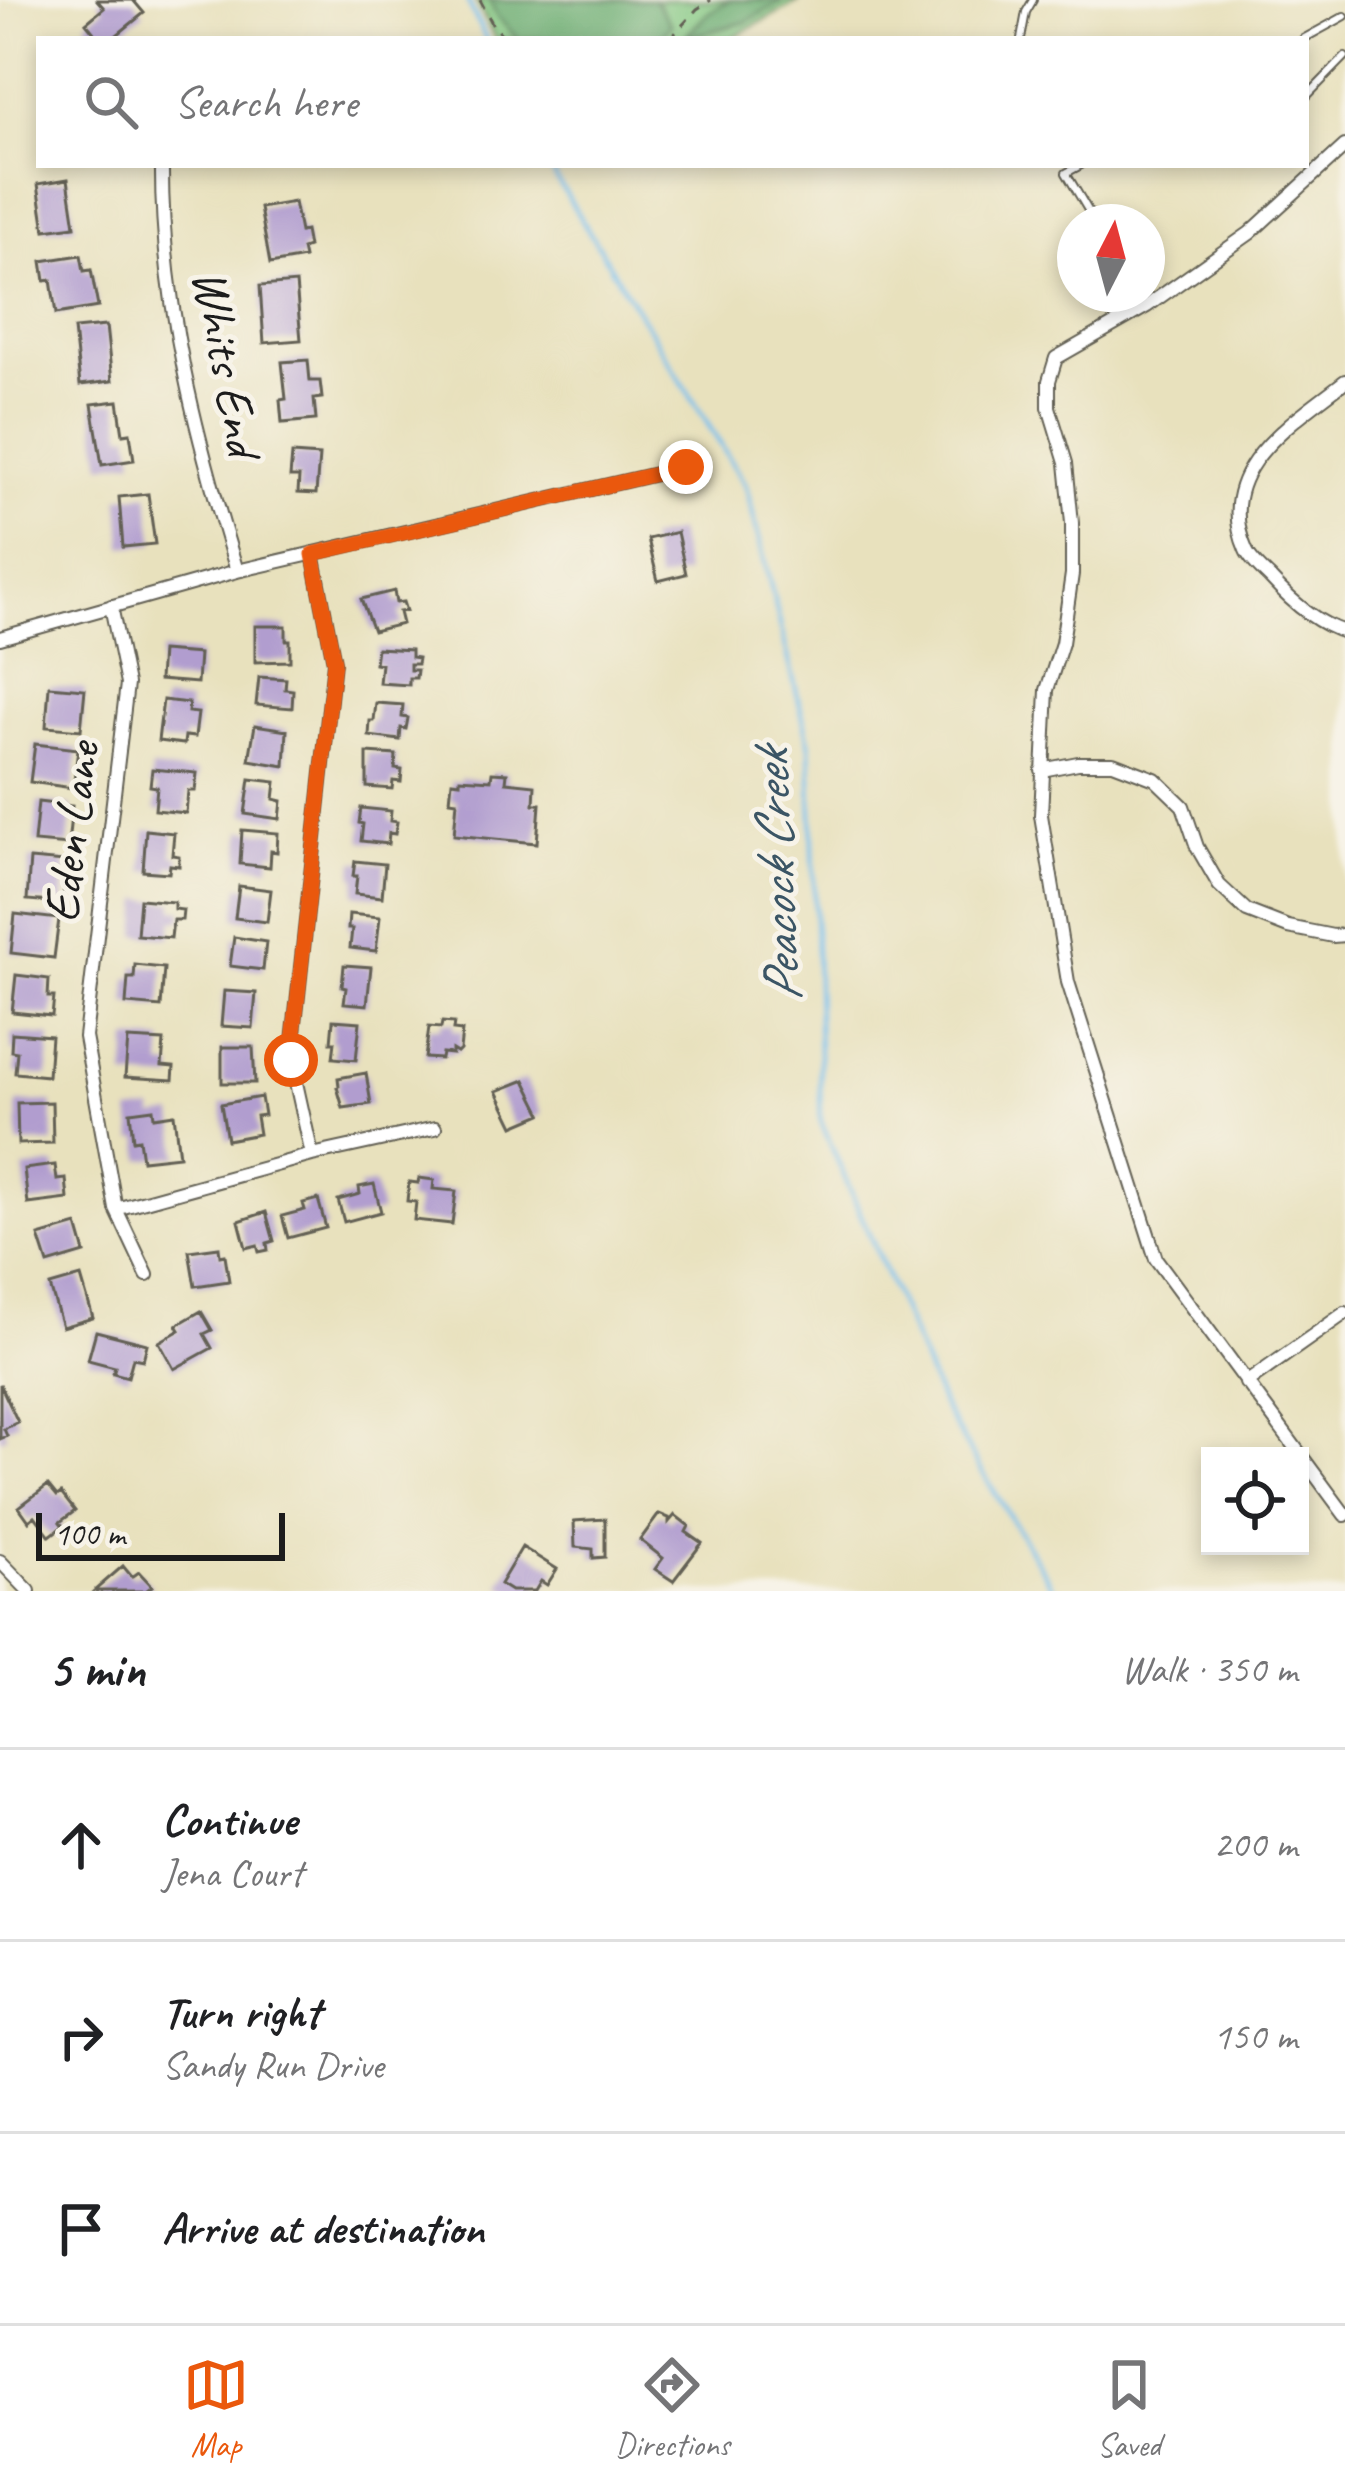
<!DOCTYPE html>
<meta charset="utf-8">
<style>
:root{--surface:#fff;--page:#f6f6f6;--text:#202124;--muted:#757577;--line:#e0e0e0;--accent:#ea580c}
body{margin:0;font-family:Caveat,sans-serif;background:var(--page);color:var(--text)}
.controls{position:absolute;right:36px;bottom:36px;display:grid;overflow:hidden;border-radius:0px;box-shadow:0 6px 18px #0003}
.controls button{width:108px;height:108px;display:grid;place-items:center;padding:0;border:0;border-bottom:3px solid var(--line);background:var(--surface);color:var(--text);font:60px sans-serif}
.compass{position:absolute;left:1057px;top:204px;width:108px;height:108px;border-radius:50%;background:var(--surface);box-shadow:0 6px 18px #0003;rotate:6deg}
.scale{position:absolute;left:36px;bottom:30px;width:249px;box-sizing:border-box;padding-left:12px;border:6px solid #1c1c1c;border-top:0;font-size:33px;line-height:42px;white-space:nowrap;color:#1c1c1c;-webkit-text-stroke:9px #f7f3e8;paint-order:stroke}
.stop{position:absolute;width:36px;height:36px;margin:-27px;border:9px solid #ea580c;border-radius:50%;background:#fff}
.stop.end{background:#ea580c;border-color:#fff;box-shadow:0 3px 12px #0008}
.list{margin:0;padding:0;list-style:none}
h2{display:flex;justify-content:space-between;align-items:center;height:156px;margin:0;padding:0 48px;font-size:51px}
h2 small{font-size:39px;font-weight:400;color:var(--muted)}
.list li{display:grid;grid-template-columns:78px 1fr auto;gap:36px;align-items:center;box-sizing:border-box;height:192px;padding:0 48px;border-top:3px solid var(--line)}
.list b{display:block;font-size:45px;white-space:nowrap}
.list p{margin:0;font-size:39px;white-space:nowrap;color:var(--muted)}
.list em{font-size:39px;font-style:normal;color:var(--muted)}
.icon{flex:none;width:66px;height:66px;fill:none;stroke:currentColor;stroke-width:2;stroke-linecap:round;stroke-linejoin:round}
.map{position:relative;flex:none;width:1345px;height:1591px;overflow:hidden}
.search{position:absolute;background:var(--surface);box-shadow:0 6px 18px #0003;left:36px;right:36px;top:36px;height:132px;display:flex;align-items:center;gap:30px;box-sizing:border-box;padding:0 42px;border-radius:0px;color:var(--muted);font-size:45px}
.sheet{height:732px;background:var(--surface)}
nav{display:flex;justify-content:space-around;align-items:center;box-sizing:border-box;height:168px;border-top:3px solid var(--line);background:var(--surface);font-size:33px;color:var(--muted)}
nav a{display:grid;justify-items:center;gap:6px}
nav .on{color:var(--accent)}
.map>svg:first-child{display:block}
</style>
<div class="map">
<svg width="1345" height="1591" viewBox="0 0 1345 1591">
<rect width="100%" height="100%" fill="#f7f3e8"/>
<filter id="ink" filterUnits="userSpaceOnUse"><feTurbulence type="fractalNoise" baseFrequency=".00833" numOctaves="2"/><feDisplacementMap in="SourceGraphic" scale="24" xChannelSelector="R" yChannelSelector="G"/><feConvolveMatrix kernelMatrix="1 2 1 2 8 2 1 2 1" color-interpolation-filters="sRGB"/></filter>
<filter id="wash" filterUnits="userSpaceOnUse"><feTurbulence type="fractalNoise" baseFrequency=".004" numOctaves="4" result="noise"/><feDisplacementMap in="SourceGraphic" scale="48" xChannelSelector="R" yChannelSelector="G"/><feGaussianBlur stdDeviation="2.7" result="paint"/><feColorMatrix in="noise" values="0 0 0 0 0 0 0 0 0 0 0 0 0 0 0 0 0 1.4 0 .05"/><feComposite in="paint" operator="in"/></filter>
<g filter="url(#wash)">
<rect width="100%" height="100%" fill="#e8e1bd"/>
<!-- green -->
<path fill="#82c781" stroke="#4f724e" stroke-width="3" d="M 476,0 L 801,0 L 730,39 L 495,39 Z"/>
<!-- forest -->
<path fill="#69ac6f" stroke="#426446" stroke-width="3" d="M 489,0 L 655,0 L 671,25 L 662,35 L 652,39 L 518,39 L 497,17 Z
M 729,0 L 784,0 L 746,22 L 684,38 L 708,13 Z"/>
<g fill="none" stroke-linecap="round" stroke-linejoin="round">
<!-- stream -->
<path stroke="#74bfed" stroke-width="4.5" d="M 467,0 L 486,39
M 548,165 L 746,486 L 810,746 L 821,1122 L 944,1409 L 1055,1591"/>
</g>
<g id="blocks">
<!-- building -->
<path fill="#b19dcf" d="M 97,0 L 133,0 L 144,13 L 112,39 L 99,39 L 86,23 L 104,8 Z
M 68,179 L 75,226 L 45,230 L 38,184 Z
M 294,202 L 300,232 L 305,231 L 308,247 L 302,249 L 304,258 L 270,264 L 260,208 Z
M 81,255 L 84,271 L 91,270 L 98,307 L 56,314 L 51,280 L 45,281 L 42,261 Z
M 296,283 L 301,340 L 264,343 L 260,286 Z
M 106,326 L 112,381 L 80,385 L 74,329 Z
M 308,360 L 310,381 L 320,381 L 322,398 L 314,399 L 316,420 L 282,423 L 280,400 L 286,399 L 282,362 Z
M 118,401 L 123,434 L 130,433 L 134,460 L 102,465 L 92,404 Z
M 292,454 L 319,456 L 316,494 L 298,493 L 299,477 L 290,477 Z
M 148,494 L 155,544 L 123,547 L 119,497 Z
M 677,532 L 686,574 L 658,581 L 648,539 Z
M 394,591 L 396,603 L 403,602 L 406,611 L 399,612 L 402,624 L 373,631 L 361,599 Z
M 255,626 L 286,626 L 286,640 L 290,640 L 290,661 L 255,662 Z
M 377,648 L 411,650 L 411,657 L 418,658 L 417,664 L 410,664 L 410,670 L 417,670 L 416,678 L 409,678 L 409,685 L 379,683 L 381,664 L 375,663 Z
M 161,651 L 199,654 L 197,683 L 159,680 Z
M 259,677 L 286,679 L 285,689 L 293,690 L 292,708 L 256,705 Z
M 49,686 L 85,689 L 81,730 L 46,727 Z
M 163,700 L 189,703 L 188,712 L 198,713 L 195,737 L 185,736 L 184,744 L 158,741 Z
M 376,703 L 403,705 L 402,717 L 408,718 L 406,729 L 401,728 L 400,740 L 369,736 L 370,721 L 374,721 Z
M 255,725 L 287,730 L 285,766 L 249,760 Z
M 35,744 L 78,749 L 73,788 L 30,782 Z
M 367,753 L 396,755 L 395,769 L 402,770 L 401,782 L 393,781 L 392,789 L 367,787 Z
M 152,769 L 197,773 L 195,791 L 188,791 L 186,813 L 155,810 L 157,787 L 150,786 Z
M 492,772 L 507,773 L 506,782 L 535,785 L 534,804 L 540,804 L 537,843 L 454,835 L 457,801 L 450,800 L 452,781 L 460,782 L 460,778 L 491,780 Z
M 250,779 L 276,782 L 274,799 L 282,801 L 280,819 L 245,814 Z
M 38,802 L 72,806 L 68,845 L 34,842 Z
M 361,808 L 391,811 L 390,821 L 397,822 L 395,834 L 389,833 L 388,844 L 361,841 L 363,824 L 359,823 Z
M 146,830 L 174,833 L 172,855 L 179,856 L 179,866 L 170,865 L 169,873 L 143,871 Z
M 242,830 L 278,833 L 277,852 L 271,851 L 270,867 L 240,864 Z
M 30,859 L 65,862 L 63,903 L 27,900 Z
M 355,861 L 385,864 L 382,897 L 355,894 L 357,876 L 353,876 Z
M 239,886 L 271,890 L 267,922 L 235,918 Z
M 140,899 L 174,902 L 174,909 L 183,910 L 182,920 L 173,920 L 171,938 L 137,935 Z
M 15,914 L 59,919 L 54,958 L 11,953 Z
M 349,914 L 380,917 L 376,951 L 350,948 L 352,929 L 348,929 Z
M 234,937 L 266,942 L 263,970 L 230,966 Z
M 135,965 L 164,968 L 161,1007 L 126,1004 L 128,978 L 134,978 Z
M 344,965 L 371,967 L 367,1005 L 344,1003 L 346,988 L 342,987 Z
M 16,975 L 49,979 L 48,997 L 54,997 L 52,1016 L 12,1012 Z
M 224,991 L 256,993 L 253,1028 L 221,1026 Z
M 333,1020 L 360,1022 L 356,1060 L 333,1058 L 335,1042 L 331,1042 Z
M 442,1022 L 454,1023 L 453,1030 L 462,1031 L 460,1050 L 457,1053 L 452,1050 L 452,1054 L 442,1053 L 441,1059 L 425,1058 L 429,1027 L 441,1028 Z
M 12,1033 L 51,1036 L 48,1076 L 15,1073 L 17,1052 L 11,1051 Z
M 128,1039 L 164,1041 L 162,1066 L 174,1067 L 173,1080 L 125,1077 Z
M 222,1047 L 253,1047 L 255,1083 L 222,1083 Z
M 366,1073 L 371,1104 L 343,1108 L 337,1087 L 339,1086 L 338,1078 Z
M 525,1080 L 542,1114 L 514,1126 L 497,1091 Z
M 261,1097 L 264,1115 L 256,1116 L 259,1134 L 227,1140 L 221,1104 Z
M 52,1102 L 53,1143 L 18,1144 L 17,1103 Z
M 153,1109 L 154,1117 L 174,1114 L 179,1156 L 142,1160 L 139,1139 L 133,1140 L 130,1112 Z
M 55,1165 L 57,1180 L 66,1179 L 68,1199 L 28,1204 L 24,1169 Z
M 419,1178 L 434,1180 L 433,1189 L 456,1191 L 452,1224 L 414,1220 L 416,1202 L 407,1201 L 409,1182 L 418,1183 Z
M 374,1184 L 381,1212 L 344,1222 L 338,1200 L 360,1194 L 359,1187 Z
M 318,1199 L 326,1228 L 288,1238 L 282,1216 L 305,1210 L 303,1203 Z
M 266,1212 L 274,1241 L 267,1243 L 268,1250 L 259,1252 L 257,1245 L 246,1248 L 239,1221 Z
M 77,1225 L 85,1253 L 48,1264 L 39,1236 Z
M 219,1247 L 220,1256 L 225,1255 L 229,1281 L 195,1286 L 189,1251 Z
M 81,1277 L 93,1318 L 62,1327 L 50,1286 Z
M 201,1311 L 212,1330 L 204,1334 L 212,1348 L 174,1369 L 159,1342 L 180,1330 L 177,1325 Z
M 96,1331 L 147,1344 L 143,1360 L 133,1358 L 128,1377 L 113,1373 L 115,1367 L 88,1360 Z
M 0,1384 L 18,1422 L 4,1429 L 7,1436 L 0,1439 Z
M 48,1485 L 57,1496 L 61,1493 L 75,1511 L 60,1522 L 63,1526 L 50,1536 L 35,1516 L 29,1521 L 19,1507 Z
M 659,1514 L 669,1518 L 669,1522 L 675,1515 L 689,1526 L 686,1532 L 702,1543 L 673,1581 L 655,1569 L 663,1558 L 640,1540 Z
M 605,1519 L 605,1557 L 593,1558 L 593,1549 L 575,1547 L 574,1521 Z
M 522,1547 L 557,1569 L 547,1585 L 541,1581 L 535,1591 L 511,1591 L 500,1584 Z
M 123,1566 L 132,1577 L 139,1572 L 152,1586 L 146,1591 L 94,1591 Z"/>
</g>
</g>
<g filter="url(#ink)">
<use href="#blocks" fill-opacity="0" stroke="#636154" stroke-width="3"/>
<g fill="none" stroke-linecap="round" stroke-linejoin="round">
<defs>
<path id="service" d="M 1021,39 L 1026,12 L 1033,0
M 1303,39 L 1345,16
M 1306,97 L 1345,57
M 1081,165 L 1066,173 L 1095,222
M 1139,294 L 1147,306"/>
<path id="minor" d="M 1345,146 L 1250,233 L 1147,306 L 1056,358 L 1049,381 L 1049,407 L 1066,463 L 1072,523 L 1072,574 L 1062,643 L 1047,690 L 1041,815 L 1068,982 L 1156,1259 L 1345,1515
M 162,165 C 161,303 197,440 237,571
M 1345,381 C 1292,423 1211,470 1246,550 C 1250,560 1262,570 1270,578 C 1290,600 1317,624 1345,632
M 111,606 L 127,684 L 85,1037 L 116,1209 L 147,1275
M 0,638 L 237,571 L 686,467
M 1042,770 L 1078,763 L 1113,763 L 1155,779 L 1183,806 L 1197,847 L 1219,885 L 1247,911 L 1288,927 L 1333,936 L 1345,935
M 312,1155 L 291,1060 L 334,662 L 313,553
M 116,1209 L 312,1155 L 435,1128
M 1246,1383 L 1345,1313
M 0,1561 L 29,1591"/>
</defs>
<!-- service casing -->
<use href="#service" stroke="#636154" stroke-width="10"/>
<!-- minor casing -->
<use href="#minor" stroke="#636154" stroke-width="16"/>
<!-- path -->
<path stroke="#636154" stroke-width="3" stroke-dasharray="9 9" stroke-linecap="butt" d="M 480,0 L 493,25 L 506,39
M 670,39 L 697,9 L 711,0"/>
<!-- service -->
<use href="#service" stroke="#fff" stroke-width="6"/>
<!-- minor -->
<use href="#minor" stroke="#fff" stroke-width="12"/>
</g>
</g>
<g fill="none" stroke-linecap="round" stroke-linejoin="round" filter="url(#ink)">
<!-- route -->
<path stroke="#ea580c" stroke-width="15" d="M 291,1060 L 334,662 L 313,554 L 686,467"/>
</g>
<g text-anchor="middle" stroke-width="10" stroke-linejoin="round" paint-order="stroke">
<!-- street labels -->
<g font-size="51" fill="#1c1c1c" stroke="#f7f3e8">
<text transform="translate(228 362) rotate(79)" y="18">Whits End</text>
<text transform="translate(70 832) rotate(-83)" y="18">Eden Lane</text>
</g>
<!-- water labels -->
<g font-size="54" font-style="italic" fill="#3b5565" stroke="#f7f3e8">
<text transform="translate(775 876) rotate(-93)" y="19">Peacock Creek</text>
</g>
</g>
</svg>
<div class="controls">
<button><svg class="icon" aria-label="locate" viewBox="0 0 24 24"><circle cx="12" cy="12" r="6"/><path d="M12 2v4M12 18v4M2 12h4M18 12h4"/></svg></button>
</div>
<svg class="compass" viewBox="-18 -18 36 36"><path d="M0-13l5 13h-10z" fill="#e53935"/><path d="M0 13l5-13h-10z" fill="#757577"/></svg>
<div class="scale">100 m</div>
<div class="stop" style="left:291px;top:1060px"></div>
<div class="stop end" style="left:686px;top:467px"></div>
<div class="search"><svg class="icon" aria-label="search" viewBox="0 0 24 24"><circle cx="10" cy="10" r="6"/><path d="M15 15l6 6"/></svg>Search here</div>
</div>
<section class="sheet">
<h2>5 min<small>Walk · 350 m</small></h2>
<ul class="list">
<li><svg class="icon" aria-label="ahead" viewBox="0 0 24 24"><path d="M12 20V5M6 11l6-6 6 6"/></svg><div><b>Continue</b><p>Jena Court</p></div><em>200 m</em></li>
<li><svg class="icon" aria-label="right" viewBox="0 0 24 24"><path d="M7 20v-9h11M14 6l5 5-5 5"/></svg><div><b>Turn right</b><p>Sandy Run Drive</p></div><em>150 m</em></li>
<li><svg class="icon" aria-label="arrive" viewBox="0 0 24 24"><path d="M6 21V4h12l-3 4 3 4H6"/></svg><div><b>Arrive at destination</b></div></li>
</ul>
</section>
<nav>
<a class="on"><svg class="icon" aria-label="map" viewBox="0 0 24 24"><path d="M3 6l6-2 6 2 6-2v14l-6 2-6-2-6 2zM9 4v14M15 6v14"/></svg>Map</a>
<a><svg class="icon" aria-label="directions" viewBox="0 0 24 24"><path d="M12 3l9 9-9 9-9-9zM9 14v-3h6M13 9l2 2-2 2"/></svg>Directions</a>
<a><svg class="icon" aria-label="saved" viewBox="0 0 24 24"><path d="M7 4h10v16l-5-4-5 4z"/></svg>Saved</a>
</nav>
